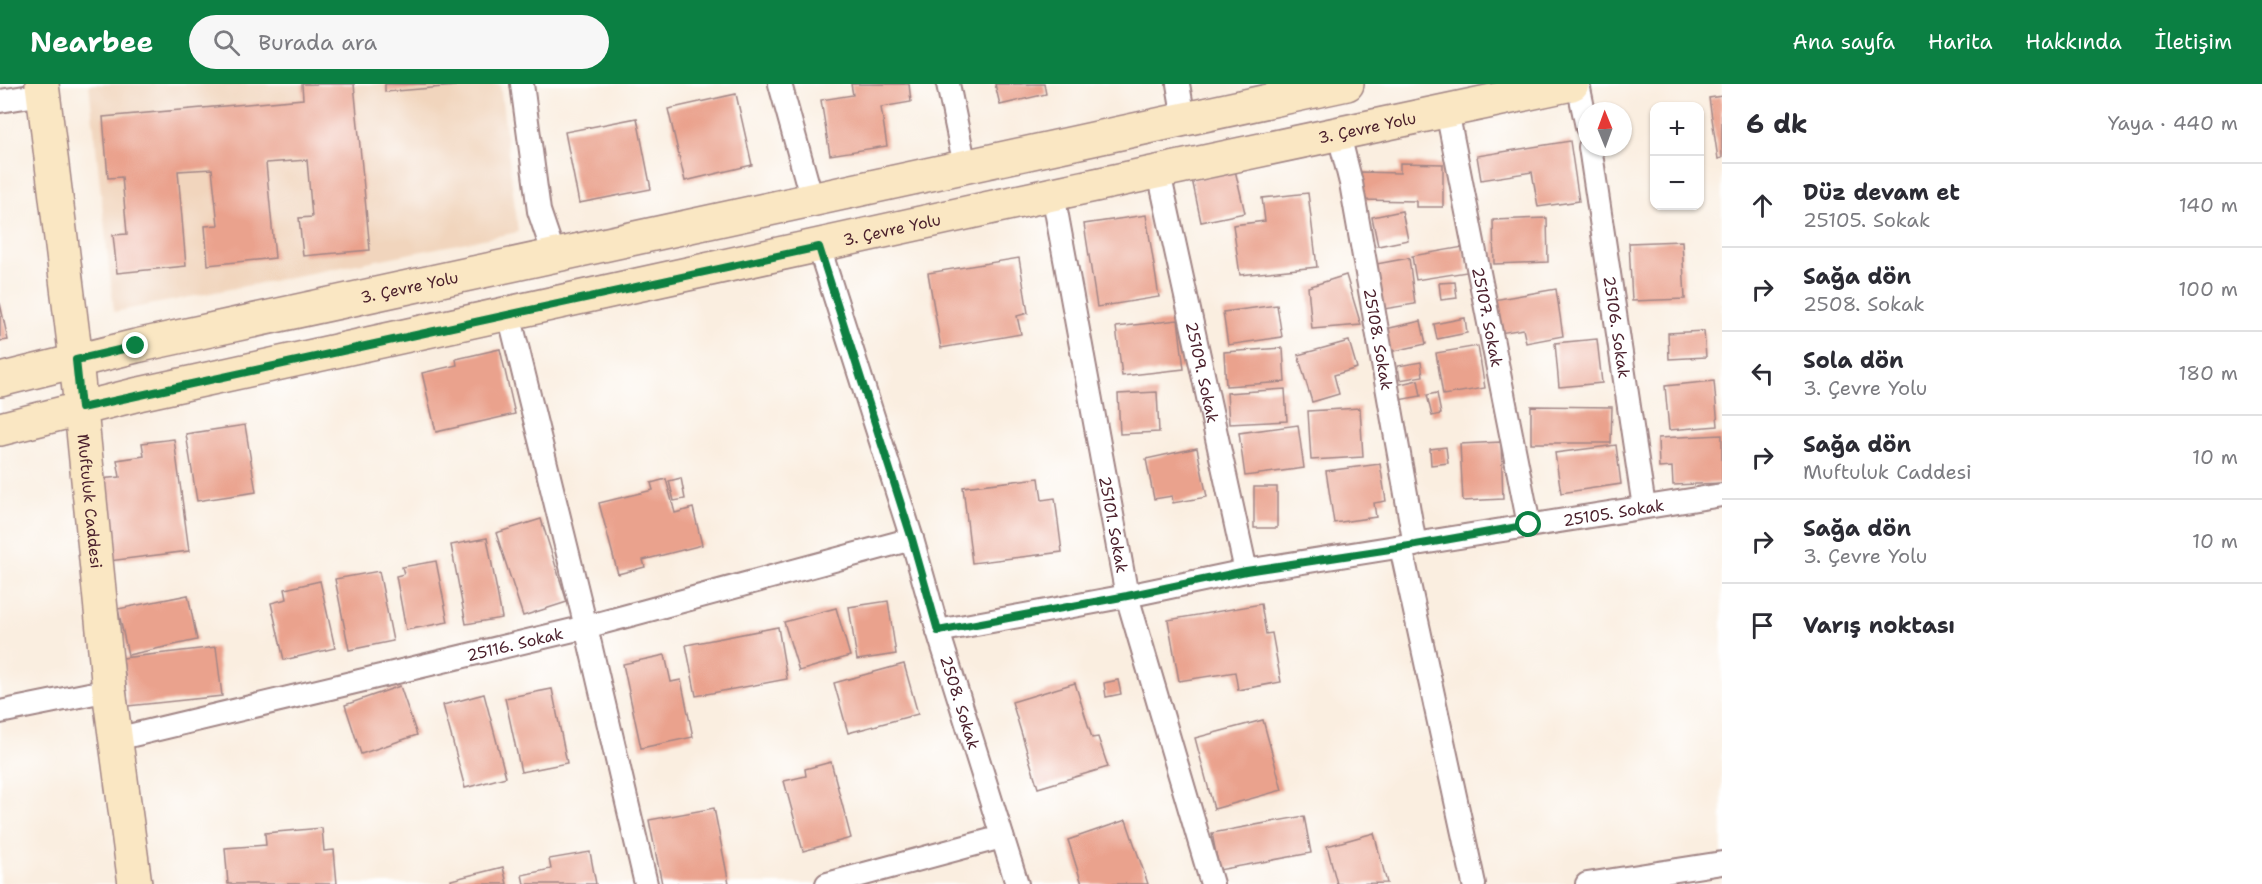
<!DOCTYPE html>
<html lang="tr">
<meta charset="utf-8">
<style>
:root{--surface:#fff;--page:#f7f7f7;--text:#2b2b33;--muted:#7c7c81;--line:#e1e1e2;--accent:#0b8043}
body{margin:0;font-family:"Shantell Sans",sans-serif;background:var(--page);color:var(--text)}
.controls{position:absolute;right:18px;top:18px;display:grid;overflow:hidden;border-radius:12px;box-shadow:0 2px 4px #0004}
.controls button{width:54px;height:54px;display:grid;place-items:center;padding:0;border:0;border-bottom:2px solid var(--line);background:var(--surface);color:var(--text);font:30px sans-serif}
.compass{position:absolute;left:1578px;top:18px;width:54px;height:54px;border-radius:50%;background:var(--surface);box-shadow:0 2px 4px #0004;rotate:359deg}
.stop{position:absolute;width:18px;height:18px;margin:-14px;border:4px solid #0b8043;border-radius:50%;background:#fff}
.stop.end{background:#0b8043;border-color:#fff;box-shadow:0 2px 6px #0008}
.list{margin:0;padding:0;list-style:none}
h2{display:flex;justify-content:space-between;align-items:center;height:78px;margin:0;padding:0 24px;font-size:26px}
h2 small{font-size:20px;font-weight:400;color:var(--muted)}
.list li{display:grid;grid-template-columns:39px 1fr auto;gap:18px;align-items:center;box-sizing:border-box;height:84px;padding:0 24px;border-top:2px solid var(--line)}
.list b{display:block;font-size:22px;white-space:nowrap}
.list p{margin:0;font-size:20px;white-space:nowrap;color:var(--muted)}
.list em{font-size:20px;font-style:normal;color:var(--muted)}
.icon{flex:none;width:33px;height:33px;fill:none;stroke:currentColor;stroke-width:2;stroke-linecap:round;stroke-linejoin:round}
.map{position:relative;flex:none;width:1722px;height:800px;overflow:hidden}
header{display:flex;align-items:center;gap:36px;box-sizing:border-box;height:84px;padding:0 30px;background:var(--accent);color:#fff}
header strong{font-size:28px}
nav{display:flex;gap:33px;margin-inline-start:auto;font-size:21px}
.search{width:420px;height:54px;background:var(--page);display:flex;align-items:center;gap:15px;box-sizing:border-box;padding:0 21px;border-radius:33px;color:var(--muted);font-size:22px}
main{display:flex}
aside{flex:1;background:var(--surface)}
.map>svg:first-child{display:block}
</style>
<header>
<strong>Nearbee</strong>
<div class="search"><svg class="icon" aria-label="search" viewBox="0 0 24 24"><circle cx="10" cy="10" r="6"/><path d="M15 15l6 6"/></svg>Burada ara</div>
<nav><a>Ana sayfa</a><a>Harita</a><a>Hakkında</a><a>İletişim</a></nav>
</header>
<main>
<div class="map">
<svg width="1722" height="800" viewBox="0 0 1722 800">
<rect width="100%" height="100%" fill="#fff"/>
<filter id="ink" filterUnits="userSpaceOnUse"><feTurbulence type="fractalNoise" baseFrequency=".0167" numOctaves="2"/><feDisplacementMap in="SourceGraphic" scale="12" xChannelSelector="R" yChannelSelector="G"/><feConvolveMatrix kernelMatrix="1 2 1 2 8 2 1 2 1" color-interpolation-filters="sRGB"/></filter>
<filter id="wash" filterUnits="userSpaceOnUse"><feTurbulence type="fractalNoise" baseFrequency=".008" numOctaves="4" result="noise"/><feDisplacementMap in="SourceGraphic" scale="24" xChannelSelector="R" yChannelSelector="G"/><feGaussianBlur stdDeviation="1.35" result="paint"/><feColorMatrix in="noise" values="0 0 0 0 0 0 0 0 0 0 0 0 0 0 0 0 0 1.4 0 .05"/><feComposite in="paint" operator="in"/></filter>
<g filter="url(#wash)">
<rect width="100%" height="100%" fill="#faeee0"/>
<!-- built -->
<path fill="#f1d5bd" d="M 89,0 L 500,0 L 518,148 L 114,228 Z"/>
<g id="blocks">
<!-- building -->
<path fill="#eaa28d" d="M 302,0 L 354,0 L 370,166 L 303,172 L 299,134 L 312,133 L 307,76 L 266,79 L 275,174 L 208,181 L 205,142 L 218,141 L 212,85 L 178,87 L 186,182 L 117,189 L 113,151 L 127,150 L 122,93 L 108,94 L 103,33 L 303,15 Z
M 385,0 L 455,0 L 455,2 L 385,8 Z
M 851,0 L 909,0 L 911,18 L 881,23 L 887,62 L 830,71 L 821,16 L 853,11 Z
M 995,0 L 1044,0 L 1046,10 L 1000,21 Z
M 736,10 L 752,81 L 685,97 L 668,25 Z
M 1722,12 L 1722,74 L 1718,75 L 1709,14 Z
M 637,34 L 651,105 L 579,119 L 565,48 Z
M 1570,57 L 1579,117 L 1538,123 L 1532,88 L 1481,96 L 1477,72 Z
M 1400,79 L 1443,80 L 1443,123 L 1416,123 L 1416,117 L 1360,116 L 1361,88 L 1400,89 Z
M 1235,86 L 1245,129 L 1201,138 L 1192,95 Z
M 1308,109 L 1317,183 L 1240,191 L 1233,141 L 1265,137 L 1262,114 Z
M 1402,127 L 1408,156 L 1378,162 L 1372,133 Z
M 1146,131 L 1159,213 L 1097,223 L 1084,140 Z
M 1547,134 L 1548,178 L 1494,180 L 1493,136 Z
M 1682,157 L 1685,215 L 1632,217 L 1629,159 Z
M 1463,163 L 1467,188 L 1416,196 L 1412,172 Z
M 1019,174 L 1028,229 L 1017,232 L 1021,250 L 941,264 L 928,189 Z
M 1409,174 L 1415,220 L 1378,226 L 1371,181 Z
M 1346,191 L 1361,241 L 1312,245 L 1308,203 Z
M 1455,198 L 1457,214 L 1441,216 L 1439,199 Z
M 1556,205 L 1563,252 L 1526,259 L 1523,245 L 1494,250 L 1488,217 Z
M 0,219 L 8,256 L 0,257 Z
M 1277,221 L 1282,253 L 1228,261 L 1223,228 Z
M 1465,234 L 1467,249 L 1437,255 L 1434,240 Z
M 1178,236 L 1184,285 L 1122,292 L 1116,243 Z
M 1421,237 L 1426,260 L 1385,269 L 1381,246 Z
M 1704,247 L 1706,273 L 1669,275 L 1668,249 Z
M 1597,255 L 1602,299 L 1559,303 L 1555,259 Z
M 1349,257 L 1357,284 L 1334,291 L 1339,310 L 1312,318 L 1298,271 Z
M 1478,262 L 1485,304 L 1443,311 L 1436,269 Z
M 1283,264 L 1285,298 L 1226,302 L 1224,268 Z
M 500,265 L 515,330 L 436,348 L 422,289 L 457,281 L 456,275 Z
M 1421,278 L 1423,292 L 1400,296 L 1398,282 Z
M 1418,296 L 1421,312 L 1399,316 L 1396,301 Z
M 1714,297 L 1718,342 L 1669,346 L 1665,302 Z
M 1285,305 L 1287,337 L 1229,340 L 1227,309 Z
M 1157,308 L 1159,348 L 1120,350 L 1118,310 Z
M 1437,309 L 1441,330 L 1432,332 L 1427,311 Z
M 1531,322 L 1612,323 L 1611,359 L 1531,359 Z
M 1360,324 L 1363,373 L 1311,376 L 1308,327 Z
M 245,341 L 256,408 L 197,417 L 186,350 Z
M 1298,341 L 1304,384 L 1245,392 L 1239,349 Z
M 1722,351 L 1722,399 L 1673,401 L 1672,383 L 1659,384 L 1658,354 Z
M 174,355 L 189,467 L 109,477 L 99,395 L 120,393 L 117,376 L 144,372 L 142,359 Z
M 1501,358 L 1503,415 L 1463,417 L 1460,360 Z
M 1616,361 L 1621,400 L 1561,409 L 1555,369 Z
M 1446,363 L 1448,379 L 1431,381 L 1430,365 Z
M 1197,364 L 1207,413 L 1173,419 L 1172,412 L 1154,415 L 1146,375 Z
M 1380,380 L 1386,417 L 1374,419 L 1376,433 L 1334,439 L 1326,387 Z
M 681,394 L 685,415 L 674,417 L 669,397 Z
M 1039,394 L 1042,416 L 1055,414 L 1062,468 L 972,479 L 963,403 Z
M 666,395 L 675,429 L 693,424 L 702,461 L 643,476 L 645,483 L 618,490 L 599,419 L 653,406 L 651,399 Z
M 1254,403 L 1277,403 L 1277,444 L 1254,444 Z
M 541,435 L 567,518 L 523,532 L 496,449 Z
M 487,454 L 502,534 L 466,540 L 451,461 Z
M 436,477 L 448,538 L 406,546 L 396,492 L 404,490 L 402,483 Z
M 379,487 L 393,557 L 349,566 L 335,495 Z
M 320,497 L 335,564 L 284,576 L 271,519 L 287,515 L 285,505 Z
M 188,511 L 197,556 L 128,571 L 118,525 Z
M 888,517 L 896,570 L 857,576 L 849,523 Z
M 1261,520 L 1266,550 L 1272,549 L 1281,598 L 1238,606 L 1235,588 L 1179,597 L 1168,536 Z
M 836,524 L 850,572 L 799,587 L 784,538 Z
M 778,543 L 787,595 L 696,612 L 686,561 Z
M 216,563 L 222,612 L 128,622 L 123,574 Z
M 665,571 L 671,598 L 681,596 L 693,653 L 641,664 L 623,580 Z
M 904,580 L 918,630 L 848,649 L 834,599 Z
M 1118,596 L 1121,610 L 1106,613 L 1104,599 Z
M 1075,599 L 1092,654 L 1098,653 L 1108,683 L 1038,704 L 1012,618 Z
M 400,602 L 417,651 L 361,670 L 345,621 Z
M 552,605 L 567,679 L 521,688 L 505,614 Z
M 484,610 L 506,693 L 465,704 L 443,621 Z
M 1263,636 L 1282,706 L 1214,725 L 1195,654 Z
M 831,678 L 851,754 L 803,767 L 784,697 L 806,692 L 805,685 Z
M 714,724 L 729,800 L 662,800 L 649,736 Z
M 1304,732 L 1311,769 L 1219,786 L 1212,749 Z
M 1126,736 L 1148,800 L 1082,800 L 1068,756 Z
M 322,744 L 324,767 L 334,766 L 337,800 L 228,800 L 225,764 L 266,761 L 265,749 Z
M 1374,749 L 1387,799 L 1337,800 L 1327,762 Z
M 590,768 L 596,800 L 524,800 L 522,791 L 551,785 L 549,775 Z
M 503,783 L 507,800 L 452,800 L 451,796 Z"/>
</g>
</g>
<g filter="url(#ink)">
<use href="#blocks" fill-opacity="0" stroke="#a28686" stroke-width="1.5"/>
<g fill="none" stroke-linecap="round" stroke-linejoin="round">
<defs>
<g id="street">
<path d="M 522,0 L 539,127 L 554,171"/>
<path d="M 780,0 L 812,116"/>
<path d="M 948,0 L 965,82"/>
<path d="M 1178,0 L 1184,35"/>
<path d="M 1578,0 L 1587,43"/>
<path d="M 0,17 L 43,10"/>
<path id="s1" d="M 1447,27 L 1529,441"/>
<path id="s2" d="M 1339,51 L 1351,99 L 1415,461"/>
<path id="s3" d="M 1590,63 L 1644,423"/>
<path id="s4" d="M 1159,89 L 1246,487"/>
<path id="s5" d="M 1053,110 L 1127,512 L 1212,800"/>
<path id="s6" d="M 819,163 L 912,455 L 938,547 L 1017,800"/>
<path d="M 509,230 L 586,543 L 646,800"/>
<path d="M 1401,463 L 1474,800"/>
<path id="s7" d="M 938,547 L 1127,512 L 1246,487 L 1722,411"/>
<path d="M 0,628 L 109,606"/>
<path id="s8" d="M 116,655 L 586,543 L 912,455"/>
<path d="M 827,800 L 1002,753"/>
<path d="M 1587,800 L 1722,779"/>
</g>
<g id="secondary">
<path id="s9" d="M 42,0 L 76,276 L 109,606 L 135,800"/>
<path id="s10" d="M 0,296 L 136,262 L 1347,0"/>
<path id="s11" d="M 0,345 L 139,310 L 1053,110 L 1572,0"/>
</g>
</defs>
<!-- street casing -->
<use href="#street" stroke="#a28686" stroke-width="26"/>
<!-- secondary casing -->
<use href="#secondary" stroke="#a28686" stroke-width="36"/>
<!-- street -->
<use href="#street" stroke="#fff" stroke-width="22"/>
<!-- secondary -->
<use href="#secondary" stroke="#fae7c3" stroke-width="33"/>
</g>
</g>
<g fill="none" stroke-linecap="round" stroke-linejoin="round" filter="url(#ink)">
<!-- route -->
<path stroke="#0b8043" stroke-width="8" d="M 136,262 L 76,276 L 81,324 L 819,163 L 912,455 L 938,547 L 1127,512 L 1246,487 L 1416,461 L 1529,441"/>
</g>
<g text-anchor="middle" stroke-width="4.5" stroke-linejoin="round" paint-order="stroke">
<!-- street labels -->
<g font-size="16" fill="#4a1f2b" stroke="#fff">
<text dy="6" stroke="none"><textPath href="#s11" startOffset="1400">3. Çevre Yolu</textPath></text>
<text dy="6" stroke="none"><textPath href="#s11" startOffset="914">3. Çevre Yolu</textPath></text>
<text dy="6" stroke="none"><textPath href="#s10" startOffset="420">3. Çevre Yolu</textPath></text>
<text dy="6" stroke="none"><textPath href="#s1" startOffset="210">25107. Sokak</textPath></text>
<text dy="6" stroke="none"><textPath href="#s3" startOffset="182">25106. Sokak</textPath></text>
<text dy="6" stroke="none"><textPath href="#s2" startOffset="208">25108. Sokak</textPath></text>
<text dy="6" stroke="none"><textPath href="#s4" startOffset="204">25109. Sokak</textPath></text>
<text dy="6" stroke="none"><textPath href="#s9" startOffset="420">Muftuluk Caddesi</textPath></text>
<text dy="6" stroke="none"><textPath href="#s7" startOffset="686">25105. Sokak</textPath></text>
<text dy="6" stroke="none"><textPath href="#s5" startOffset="336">25101. Sokak</textPath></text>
<text dy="6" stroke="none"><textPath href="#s8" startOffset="410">25116. Sokak</textPath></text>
<text dy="6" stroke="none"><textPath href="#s6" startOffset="477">2508. Sokak</textPath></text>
</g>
</g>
</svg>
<div class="controls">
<button>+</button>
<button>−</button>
</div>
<svg class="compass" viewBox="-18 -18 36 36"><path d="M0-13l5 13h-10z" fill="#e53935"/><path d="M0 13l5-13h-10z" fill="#7c7c81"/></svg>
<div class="stop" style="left:1529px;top:441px"></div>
<div class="stop end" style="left:136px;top:262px"></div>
</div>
<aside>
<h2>6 dk<small>Yaya · 440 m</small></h2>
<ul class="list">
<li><svg class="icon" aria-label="ahead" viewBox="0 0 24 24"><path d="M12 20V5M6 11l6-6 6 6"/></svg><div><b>Düz devam et</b><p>25105. Sokak</p></div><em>140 m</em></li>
<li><svg class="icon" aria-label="right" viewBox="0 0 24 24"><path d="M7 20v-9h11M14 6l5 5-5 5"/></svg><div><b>Sağa dön</b><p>2508. Sokak</p></div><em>100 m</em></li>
<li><svg class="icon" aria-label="left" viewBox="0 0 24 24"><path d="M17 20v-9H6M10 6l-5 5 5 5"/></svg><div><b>Sola dön</b><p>3. Çevre Yolu</p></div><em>180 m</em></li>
<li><svg class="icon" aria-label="right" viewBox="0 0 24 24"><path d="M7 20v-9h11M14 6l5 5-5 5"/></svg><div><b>Sağa dön</b><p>Muftuluk Caddesi</p></div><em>10 m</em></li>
<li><svg class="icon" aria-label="right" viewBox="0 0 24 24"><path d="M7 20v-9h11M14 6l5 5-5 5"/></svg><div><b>Sağa dön</b><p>3. Çevre Yolu</p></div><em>10 m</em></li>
<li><svg class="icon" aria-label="arrive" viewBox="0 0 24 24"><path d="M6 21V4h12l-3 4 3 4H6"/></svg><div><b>Varış noktası</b></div></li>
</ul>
</aside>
</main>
